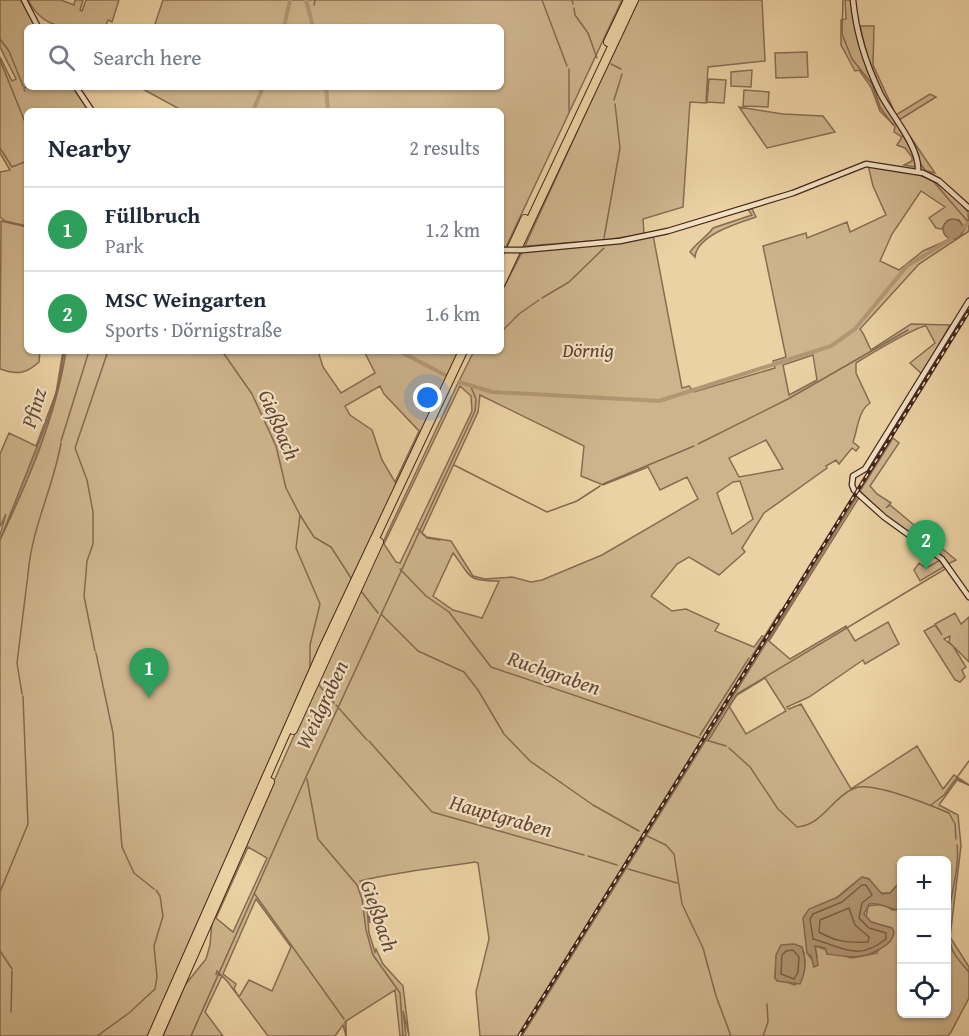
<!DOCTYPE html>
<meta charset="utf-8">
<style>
:root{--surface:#fff;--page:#f2f2f3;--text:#1f2937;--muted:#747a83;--line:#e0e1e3;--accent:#8f2418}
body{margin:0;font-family:"Gentium Book Plus",serif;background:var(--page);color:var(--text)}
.controls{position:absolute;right:18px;bottom:18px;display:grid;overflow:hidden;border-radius:9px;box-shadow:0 2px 4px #0004}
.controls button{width:54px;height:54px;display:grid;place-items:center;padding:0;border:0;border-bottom:2px solid var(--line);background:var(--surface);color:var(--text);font:30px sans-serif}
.you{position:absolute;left:428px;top:398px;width:21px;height:21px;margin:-15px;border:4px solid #fff;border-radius:50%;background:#1a73e8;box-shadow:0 0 0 9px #1a73e833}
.badge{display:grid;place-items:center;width:39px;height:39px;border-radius:50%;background:var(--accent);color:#fff;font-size:20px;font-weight:700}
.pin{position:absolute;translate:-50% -50px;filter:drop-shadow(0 2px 3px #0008)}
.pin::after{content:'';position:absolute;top:32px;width:21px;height:18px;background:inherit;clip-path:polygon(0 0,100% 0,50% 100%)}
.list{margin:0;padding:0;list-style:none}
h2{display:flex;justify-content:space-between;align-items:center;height:78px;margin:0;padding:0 24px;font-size:26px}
h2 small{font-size:20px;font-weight:400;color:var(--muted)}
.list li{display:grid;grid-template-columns:39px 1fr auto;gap:18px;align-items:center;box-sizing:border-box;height:84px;padding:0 24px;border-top:2px solid var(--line)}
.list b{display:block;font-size:22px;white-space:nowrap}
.list p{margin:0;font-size:20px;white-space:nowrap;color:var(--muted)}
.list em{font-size:20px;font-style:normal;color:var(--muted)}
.icon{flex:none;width:33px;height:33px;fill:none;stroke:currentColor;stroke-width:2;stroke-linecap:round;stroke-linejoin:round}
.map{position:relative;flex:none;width:969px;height:1036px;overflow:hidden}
.search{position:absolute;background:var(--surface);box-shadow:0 2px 4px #0004;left:24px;top:24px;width:480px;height:66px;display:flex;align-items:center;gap:15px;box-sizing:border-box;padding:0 21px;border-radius:9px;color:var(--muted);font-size:22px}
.panel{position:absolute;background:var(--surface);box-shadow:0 2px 4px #0004;left:24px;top:108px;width:480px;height:246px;border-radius:9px}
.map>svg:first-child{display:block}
</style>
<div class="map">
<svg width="969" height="1036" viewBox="0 0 969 1036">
<rect width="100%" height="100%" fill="#ebd1a3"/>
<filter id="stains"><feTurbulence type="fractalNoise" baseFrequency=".00333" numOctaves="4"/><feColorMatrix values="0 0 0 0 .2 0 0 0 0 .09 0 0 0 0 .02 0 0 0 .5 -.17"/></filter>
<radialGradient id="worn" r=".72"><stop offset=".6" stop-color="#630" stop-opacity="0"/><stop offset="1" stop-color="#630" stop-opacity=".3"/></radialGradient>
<!-- green -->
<path fill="#ceb48c" stroke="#886c53" stroke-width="1.5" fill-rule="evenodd" d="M 0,0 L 21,0 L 36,27 L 27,27 L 27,87 L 74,87 L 91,111 L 27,111 L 27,226 L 5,221 L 0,217 L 0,172 L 10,170 L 0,153 L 0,57 L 12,81 L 16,79 L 0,47 Z
M 28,0 L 61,0 L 74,5 L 75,0 L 83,0 L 80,10 L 82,11 L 86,0 L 119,0 L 112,22 L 108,20 L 105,27 C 72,27 46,34 28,0 Z
M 163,0 L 622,0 L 506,247 L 501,247 L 501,111 L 183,111 L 139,87 L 501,87 L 501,27 L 154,27 Z
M 637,0 L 762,0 L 765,61 L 708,67 L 706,103 L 690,102 L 683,207 L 643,219 L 644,234 L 605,240 L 525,246 Z
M 845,0 L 851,0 C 858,26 863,56 874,81 C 886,110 905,134 917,163 L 914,167 L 904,165 L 912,161 L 912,157 L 905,148 L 897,145 L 902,137 L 894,132 L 895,126 L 880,111 L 871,87 L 859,70 L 855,71 L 841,45 L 841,20 L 846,19 Z
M 860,26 L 874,26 L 873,65 L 896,115 L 930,94 L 936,97 L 899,120 L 935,173 L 921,170 C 914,144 897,124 884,100 C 872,76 866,52 860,26 Z
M 807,52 L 808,77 L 776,78 L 775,53 Z
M 752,70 L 751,87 L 731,86 L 731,72 Z
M 709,79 L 726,80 L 724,103 L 707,102 Z
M 744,90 L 769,92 L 768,107 L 743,106 Z
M 739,107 L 783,114 L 823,116 L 835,132 L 767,148 Z
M 868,165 C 915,171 936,175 968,212 L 969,231 L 919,264 L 860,329 C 865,335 867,343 871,350 L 911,324 L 950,325 L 922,374 L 910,363 L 935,343 L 926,326 C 917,326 867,356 856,363 L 856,373 L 870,403 C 858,411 858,428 853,442 L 859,447 L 856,451 L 852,448 L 839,464 L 836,460 L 826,466 L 827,468 L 764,513 L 742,548 L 745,552 L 719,575 L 689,557 L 677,564 L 651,596 L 672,611 L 686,609 L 719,624 L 715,631 L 754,647 L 762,636 L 765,637 L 519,1036 L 480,1036 L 476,992 L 489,939 L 478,863 L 475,862 C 436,868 398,872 360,881 L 368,903 L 370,923 L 367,908 L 369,933 L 375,952 L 376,949 L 383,964 L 403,986 L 409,1036 L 403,1011 L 406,1036 L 400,1036 L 395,990 L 346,1021 L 346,1036 L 343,1025 L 335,1036 L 268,1036 L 227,981 L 217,971 L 216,974 L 222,976 L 205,1012 L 223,1036 L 163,1036 L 185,985 L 206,959 L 210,945 L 212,921 L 245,846 L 329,657 L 457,385 L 474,351 L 501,351 L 501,293 L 522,252 L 588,246 L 653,235 L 682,388 L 689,386 L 694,392 L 775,368 L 773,361 L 786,357 L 763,246 L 806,233 L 807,238 L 847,222 L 850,232 L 886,215 L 873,186 ZM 921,191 L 945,207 L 929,218 L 936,228 L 941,229 L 959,220 L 965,229 L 959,235 L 923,251 L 899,270 L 880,261 L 892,234 ZM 813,355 L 817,380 L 789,395 L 783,365 ZM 460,386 L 471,396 L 472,411 L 400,563 L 396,562 L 384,544 ZM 480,395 L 584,446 L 581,476 L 603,485 L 648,467 L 660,490 L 687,477 L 698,499 L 602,555 L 542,580 L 531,582 L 512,577 L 485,579 L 473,576 L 451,541 L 427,537 L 422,533 L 478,412 ZM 766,440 L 783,469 L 739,477 L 729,458 ZM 740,481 L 753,519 L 732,534 L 717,493 L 733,482 ZM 453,553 C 472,577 465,581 499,581 L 482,618 L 453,610 L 433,596 ZM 248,847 L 267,858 L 233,932 L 216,918 ZM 256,899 L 291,947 L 272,991 L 249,980 L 239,997 L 234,989 L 236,984 L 223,974 Z
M 747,208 L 752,209 L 756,217 C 738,223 697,235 695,257 L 690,252 C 697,242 708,236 713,228 L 752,215 Z
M 1,221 L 27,227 L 27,351 L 40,351 L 39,362 C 26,374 17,375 0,369 Z
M 63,351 L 318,351 L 323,367 L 341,393 L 375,373 L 364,351 L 460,351 L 149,1036 L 0,1036 L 0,535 L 6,514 L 0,527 L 0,454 L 9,433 L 36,446 L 56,393 ZM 380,386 L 384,394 L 419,431 L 395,482 L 382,460 L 372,430 L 350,415 L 345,406 Z
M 893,438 L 899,443 L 870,486 L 877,494 L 891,503 L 886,508 L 890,505 L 956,560 L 948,564 L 942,556 L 885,516 L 860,491 Z
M 858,495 L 860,496 L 769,641 L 790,659 L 846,626 L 855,641 L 888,622 L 899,644 L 865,664 L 863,660 L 809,697 L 787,707 L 789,709 L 801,704 L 851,789 L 917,746 L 943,789 L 954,775 L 969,785 L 957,780 L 939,805 L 958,815 L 961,846 L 950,937 L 969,967 L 969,998 L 951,1032 L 948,1036 L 522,1036 ZM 765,678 L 786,711 L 746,734 L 729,706 L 737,695 ZM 902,860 L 946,860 L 946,1014 L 902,1014 L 901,910 L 892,910 L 884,904 L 868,906 L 866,917 L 871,922 L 887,927 L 877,953 L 851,958 L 815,946 L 817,956 L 813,961 L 807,953 L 806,927 C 823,908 842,893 862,877 L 869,879 L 878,893 L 890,893 L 901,881 ZM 802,947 C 808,962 805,973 795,985 L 775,978 L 776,959 Z
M 940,560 L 945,566 L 920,581 L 914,570 L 919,563 L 926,568 Z
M 955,613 L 961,624 L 969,617 L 969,662 L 949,642 L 950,636 L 944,639 L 953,646 L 966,667 L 962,670 L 965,677 L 960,682 L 955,680 L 924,631 L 935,625 L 942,635 L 935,624 Z"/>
<!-- water -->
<path fill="#b29774" stroke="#856950" stroke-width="1.5" d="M943 229a10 10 0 1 1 20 0a10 10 0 1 1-20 0Z
M 64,351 L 66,351 C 56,417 28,481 0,540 L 48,419 L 59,383 Z
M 862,877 L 869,879 L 882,894 L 890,893 L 901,881 L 901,910 C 888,910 883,902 869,904 L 864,914 L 871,922 L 892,928 L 894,932 C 892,943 887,944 880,949 C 863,960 847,957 827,954 L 825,948 L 815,946 L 818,965 L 814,967 L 811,956 L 807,953 L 803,918 L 809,909 L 838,897 Z
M 794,944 L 802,947 C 806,959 806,972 800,984 L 777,981 L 775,978 L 776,955 L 781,945 Z"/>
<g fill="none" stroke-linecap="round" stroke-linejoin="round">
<!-- shore -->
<path stroke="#7a5e47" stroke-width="1.5" d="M 862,885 L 866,885 L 872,895 L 862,903 L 859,918 L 869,928 L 886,933 L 886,939 C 857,962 843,947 813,939 L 810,919 L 813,914 L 842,902 Z
M 849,908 L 855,925 L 869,937 L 868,942 C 849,943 836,942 819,932 L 820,920 Z
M 793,950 L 799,957 L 798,972 L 794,979 L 781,974 L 782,955 L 786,951 Z"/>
<!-- stream -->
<path stroke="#856950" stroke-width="1.5" d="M 542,0 L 567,66
M 572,0 L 573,4
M 843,0 L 842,34 L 852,59 L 872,84 L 880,107 L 893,125
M 314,5 L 315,0
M 574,8 L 575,15 L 588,33 L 597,58
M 0,39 L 9,51 L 23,86
M 0,60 L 27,127
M 611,64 L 621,69
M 24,88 L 27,87
M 24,90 L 25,91
M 614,100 L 622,74
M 569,111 L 569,69
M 0,148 L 12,167 L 27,161
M 920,163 L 925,170
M 933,181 L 969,223
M 604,238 L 620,148 L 615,104
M 542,298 L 569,282 L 604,248
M 501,332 L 519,314 L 539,300
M 222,351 L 252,394 L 276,446 L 286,488 L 300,515 L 314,537 L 331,547 L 351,578
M 61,441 L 89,351
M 698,444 L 788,399 L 908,330
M 454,465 L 547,512 L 577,501 L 600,486
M 603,484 L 694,446
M 300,515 L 296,548 L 320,604 L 310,645 L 310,667
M 418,529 L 427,538 L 440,540
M 400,569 L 426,596 L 449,612 L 491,667 L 700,738
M 28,574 C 32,526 53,489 61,443
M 361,591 L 378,613
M 381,614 L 418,651 L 464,672 L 478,690 L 504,734 L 530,761 L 593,805 L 639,831
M 95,651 L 84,596 L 87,561 L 93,544 L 93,512 L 87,480 L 75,448 L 108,351
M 96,653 L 113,733 L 122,847 L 134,873 L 154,889
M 752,656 L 781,610
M 318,684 L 334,703
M 22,694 L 17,663 L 28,574
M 336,705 L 367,740
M 700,735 L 749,658
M 706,740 L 726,746
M 369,741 L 432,812 L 584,855
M 708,741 L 737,694 L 945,569
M 729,748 L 750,767 L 778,809 L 797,827 C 823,825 832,797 855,788 C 873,781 930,805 949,813 L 955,824 L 956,839
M 957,778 L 969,785
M 307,779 L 318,839 L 357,885 L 362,899 L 366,930 L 373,955 L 400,993 L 403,1036
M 931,805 L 944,795 L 969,761
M 647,836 L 666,845 L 674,854 L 682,904 L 703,948 L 716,996 L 731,1036
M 957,845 C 961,880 940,914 952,949 C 955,957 963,965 969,972
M 588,856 L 617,865
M 628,869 L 677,883
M 0,892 L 28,824 L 23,696
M 254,893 L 344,1019
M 0,951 L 12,969
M 11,1012 L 12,971
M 345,1022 L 346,1036
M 97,1036 L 129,1013 L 155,989 L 157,977 L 154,946 L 163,916 L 160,896 L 156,890
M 191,1036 L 306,777 L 475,411 L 476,399 L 471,387
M 763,1036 L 768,1022 L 767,1004"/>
<!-- river -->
<path stroke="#b29774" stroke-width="4" d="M 306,0 L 313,27
M 284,27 L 290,0
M 326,87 L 328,111
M 253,111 L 263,87
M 960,231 L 968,223
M 399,351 L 447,376
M 459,382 L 492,392 L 659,401 L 831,346 L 855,329 L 907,266 L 952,238"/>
<defs>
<path id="secondary" d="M 24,0 L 38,27
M 853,0 C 856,32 866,64 880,93 C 891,115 920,147 918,171
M 76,87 L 92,111
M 523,250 L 620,241 L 668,231 L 793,193 L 866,164 L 923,173 L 939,181 L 969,208
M 969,301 L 865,469 L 853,476 L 852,485 L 854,490 L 884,517 L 942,559 L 969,597"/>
<path id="highway" d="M 608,42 L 628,0
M 501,271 L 525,219
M 501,283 L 634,0
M 293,730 L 379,542
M 152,1036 L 322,651 L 463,351
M 158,1036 L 270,782"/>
</defs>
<!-- secondary casing -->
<use href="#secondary" stroke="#42251a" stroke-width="7"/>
<!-- highway casing -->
<use href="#highway" stroke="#42251a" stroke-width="10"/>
<!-- secondary -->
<use href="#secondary" stroke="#f2e1c3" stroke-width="4.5"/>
<!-- highway -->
<use href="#highway" stroke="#ebd1a3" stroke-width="8"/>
<defs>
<path id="rail" d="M 519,1036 L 969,311"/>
</defs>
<!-- rail casing -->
<use href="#rail" stroke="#42251a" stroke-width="4"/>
<!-- rail -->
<use href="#rail" stroke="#f2e1c3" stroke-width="1.5" stroke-dasharray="4.5" stroke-linecap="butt"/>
<defs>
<path id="secondary-bridge" d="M 504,250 L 523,250"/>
</defs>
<!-- secondary-bridge casing -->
<use href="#secondary-bridge" stroke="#42251a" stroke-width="7" stroke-linecap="butt"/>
<!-- secondary-bridge -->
<use href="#secondary-bridge" stroke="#f2e1c3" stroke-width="4.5"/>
</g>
<g text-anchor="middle" stroke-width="4.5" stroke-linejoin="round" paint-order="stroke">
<!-- park labels -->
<g font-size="20" font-style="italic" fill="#5e4231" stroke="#f2e1c3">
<text x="588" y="357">Dörnig</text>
</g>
<!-- water labels -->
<g font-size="21" font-style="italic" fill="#644735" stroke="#f2e1c3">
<text transform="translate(34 408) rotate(-73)" y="7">Pfinz</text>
<text transform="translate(279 425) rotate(67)" y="7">Gießbach</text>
<text transform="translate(554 673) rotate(19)" y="7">Ruchgraben</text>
<text transform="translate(322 705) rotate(-65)" y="7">Weidgraben</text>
<text transform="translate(501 816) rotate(16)" y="7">Hauptgraben</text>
<text transform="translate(379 916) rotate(71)" y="7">Gießbach</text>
</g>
</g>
<rect width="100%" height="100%" filter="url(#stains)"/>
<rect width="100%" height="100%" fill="url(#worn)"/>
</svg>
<div class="controls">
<button>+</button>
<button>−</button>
<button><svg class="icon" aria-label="locate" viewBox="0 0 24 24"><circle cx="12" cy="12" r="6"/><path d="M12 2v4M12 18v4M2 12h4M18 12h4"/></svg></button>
</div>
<div class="you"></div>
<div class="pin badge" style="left:149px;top:698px;background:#2e9e5b">1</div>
<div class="pin badge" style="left:926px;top:570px;background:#2e9e5b">2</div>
<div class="search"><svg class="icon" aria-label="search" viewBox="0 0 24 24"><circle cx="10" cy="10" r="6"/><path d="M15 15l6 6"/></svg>Search here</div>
<section class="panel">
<h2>Nearby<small>2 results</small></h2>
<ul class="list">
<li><span class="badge" style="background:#2e9e5b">1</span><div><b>Füllbruch</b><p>Park</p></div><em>1.2 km</em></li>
<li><span class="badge" style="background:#2e9e5b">2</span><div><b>MSC Weingarten</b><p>Sports · Dörnigstraße</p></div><em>1.6 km</em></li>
</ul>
</section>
</div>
